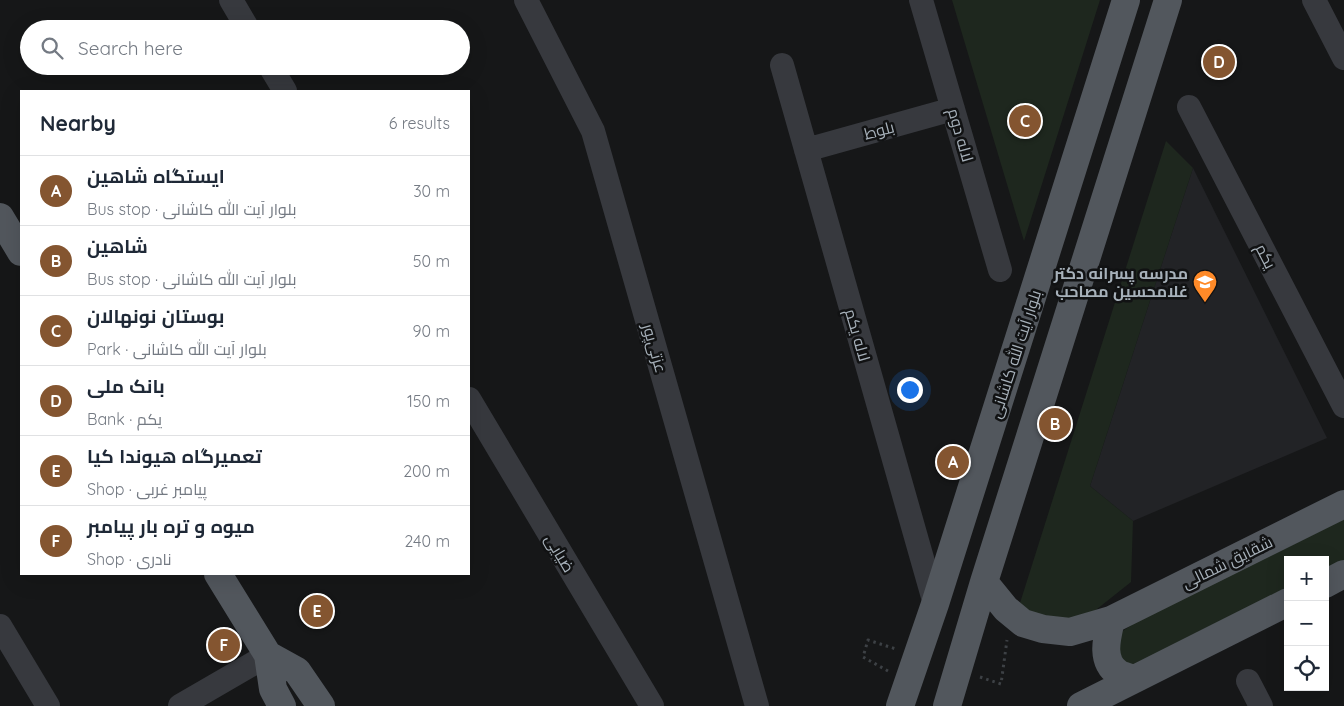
<!DOCTYPE html>
<meta charset="utf-8">
<style>
:root{--surface:#fff;--page:#f6f6f7;--text:#1f2937;--muted:#747a83;--line:#e0e1e3;--accent:#845530}
body{margin:0;font-family:Quicksand,Cairo,sans-serif;background:var(--page);color:var(--text)}
.controls{position:absolute;right:15px;bottom:15px;display:grid;overflow:hidden;border-radius:0px;box-shadow:0 5px 20px #0002}
.controls button{width:45px;height:45px;display:grid;place-items:center;padding:0;border:0;border-bottom:1px solid var(--line);background:var(--surface);color:var(--text);font:25px sans-serif}
.you{position:absolute;left:909px;top:389px;width:18px;height:18px;margin:-12px;border:4px solid #fff;border-radius:50%;background:#1a73e8;box-shadow:0 0 0 8px #1a73e833}
.badge{display:grid;place-items:center;width:32px;height:32px;border-radius:50%;background:var(--accent);color:#fff;font-size:16px;font-weight:700}
.pin{position:absolute;translate:-50% -50%;border:2px solid #fff;box-shadow:0 1px 5px #0006}
.list{margin:0;padding:0;list-style:none}
h2{display:flex;justify-content:space-between;align-items:center;height:65px;margin:0;padding:0 20px;font-size:21px}
h2 small{font-size:16px;font-weight:400;color:var(--muted)}
.list li{display:grid;grid-template-columns:32px 1fr auto;gap:15px;align-items:center;box-sizing:border-box;height:70px;padding:0 20px;border-top:1px solid var(--line)}
.list b{display:block;font-size:19px;white-space:nowrap}
.list p{margin:0;font-size:16px;white-space:nowrap;color:var(--muted)}
.list em{font-size:16px;font-style:normal;color:var(--muted)}
.icon{flex:none;width:28px;height:28px;fill:none;stroke:currentColor;stroke-width:2;stroke-linecap:round;stroke-linejoin:round}
.map{position:relative;flex:none;width:1344px;height:706px;overflow:hidden}
.search{position:absolute;background:var(--surface);box-shadow:0 5px 20px #0002;left:20px;top:20px;width:450px;height:55px;display:flex;align-items:center;gap:12px;box-sizing:border-box;padding:0 18px;border-radius:28px;color:var(--muted);font-size:19px}
.panel{position:absolute;background:var(--surface);box-shadow:0 5px 20px #0002;left:20px;top:90px;width:450px;height:485px;border-radius:0px}
.map>svg:first-child{display:block}
</style>
<div class="map">
<svg width="1344" height="706" viewBox="0 0 1344 706">
<rect width="100%" height="100%" fill="#161718"/>
<!-- built -->
<path fill="#222326" d="M 1193,168 L 1327,438 L 1133,521 L 1090,486 Z"/>
<!-- green -->
<path fill="#1e271e" d="M 952,0 L 1100,0 L 1024,241 Z
M 1166,141 L 1193,168 L 1090,486 L 1133,521 L 1131,582 L 1087,617 L 1059,622 L 1030,615 L 1020,603 Z
M 1344,517 L 1344,564 L 1325,574 L 1325,560 L 1288,560 L 1288,592 L 1131,669 L 1117,660 L 1121,632 L 1141,619 Z"/>
<g fill="none" stroke-linecap="round" stroke-linejoin="round">
<!-- path -->
<path stroke="#3d4145" stroke-width="3" stroke-dasharray="2.5 4" stroke-linecap="butt" d="M 888,671 L 863,657 L 868,640 L 896,649
M 980,677 L 1001,684 L 1007,640"/>
<!-- minor -->
<path stroke="#37393e" stroke-width="24" d="M 231,0 L 248,29
M 526,0 L 593,131 L 757,706
M 921,0 L 1000,270
M 1314,0 L 1344,58
M 782,65 L 935,604
M 270,66 L 285,91
M 1189,107 L 1344,406
M 806,150 L 953,109
M 469,399 L 652,706
M 0,626 L 48,706
M 1248,681 L 1261,706
M 180,706 L 268,655"/>
<!-- major -->
<path stroke="#52575d" stroke-width="28" d="M 0,217 L 21,252
M 218,574 L 268,655 L 273,689 L 282,706
M 984,582 L 1006,609 L 1023,623 L 1043,629 L 1070,632 L 1111,620 L 1344,504
M 1325,584 L 1344,574
M 1111,620 C 1107,637 1100,661 1118,673 C 1122,676 1129,677 1133,679
M 268,655 L 297,671 L 321,706
M 900,706 L 935,604 L 1126,0
M 947,706 L 984,582 L 1168,0
M 1081,706 L 1288,602"/>
</g>
<!-- icons -->
<defs>
<symbol id="school-pin" viewBox="-11 -11 22 30"><path d="M0 17L-7.5 6A9.5 9.5 0 1 1 7.5 6Z" fill="#ff8a28" stroke="#111213"/><path d="M0-5L7-2L0 1L-7-2ZM-4 1L0 2.5L4 1V4Q0 6-4 4Z" fill="#fff"/></symbol>
</defs>
<g fill-rule="evenodd">
<use href="#school-pin" x="1191" y="268" width="28" height="38"/>
</g>
<g text-anchor="middle" stroke-width="5" stroke-linejoin="round" paint-order="stroke">
<!-- street labels -->
<g font-size="16" fill="#a7b1ba" stroke="#111213">
<text transform="translate(879 130) rotate(-15)" y="6">بلوط</text>
<text transform="translate(961 135) rotate(74)" y="6">لاله دوم</text>
<text transform="translate(1266 256) rotate(63)" y="6">یکم</text>
<text transform="translate(858 335) rotate(74)" y="6">لاله یکم</text>
<text transform="translate(655 348) rotate(74)" y="6">عزتی‌پور</text>
<text transform="translate(1015 354) rotate(-72)" y="6">بلوار آیت الله کاشانی</text>
<text transform="translate(560 553) rotate(59)" y="6">ضیایی</text>
<text transform="translate(1227 562) rotate(-26)" y="6">شقایق شمالی</text>
</g>
<!-- poi labels -->
<g font-size="16" font-weight="bold" fill="#a7b1ba" stroke="#111213" text-anchor="end">
<text x="1188" y="279">مدرسه پسرانه دکتر<tspan x="1188" dy="18">غلامحسین مصاحب</tspan></text>
</g>
</g>
</svg>
<div class="controls">
<button>+</button>
<button>−</button>
<button><svg class="icon" aria-label="locate" viewBox="0 0 24 24"><circle cx="12" cy="12" r="6"/><path d="M12 2v4M12 18v4M2 12h4M18 12h4"/></svg></button>
</div>
<div class="you"></div>
<div class="pin badge" style="left:953px;top:462px">A</div>
<div class="pin badge" style="left:1055px;top:424px">B</div>
<div class="pin badge" style="left:1025px;top:121px">C</div>
<div class="pin badge" style="left:1219px;top:62px">D</div>
<div class="pin badge" style="left:317px;top:611px">E</div>
<div class="pin badge" style="left:224px;top:645px">F</div>
<div class="search"><svg class="icon" aria-label="search" viewBox="0 0 24 24"><circle cx="10" cy="10" r="6"/><path d="M15 15l6 6"/></svg>Search here</div>
<section class="panel">
<h2>Nearby<small>6 results</small></h2>
<ul class="list">
<li><span class="badge">A</span><div><b>ایستگاه شاهین</b><p>Bus stop · بلوار آیت الله کاشانی</p></div><em>30 m</em></li>
<li><span class="badge">B</span><div><b>شاهین</b><p>Bus stop · بلوار آیت الله کاشانی</p></div><em>50 m</em></li>
<li><span class="badge">C</span><div><b>بوستان نونهالان</b><p>Park · بلوار آیت الله کاشانی</p></div><em>90 m</em></li>
<li><span class="badge">D</span><div><b>بانک ملی</b><p>Bank · یکم</p></div><em>150 m</em></li>
<li><span class="badge">E</span><div><b>تعمیرگاه هیوندا کیا</b><p>Shop · پیامبر غربی</p></div><em>200 m</em></li>
<li><span class="badge">F</span><div><b>میوه و تره بار پیامبر</b><p>Shop · نادری</p></div><em>240 m</em></li>
</ul>
</section>
</div>
